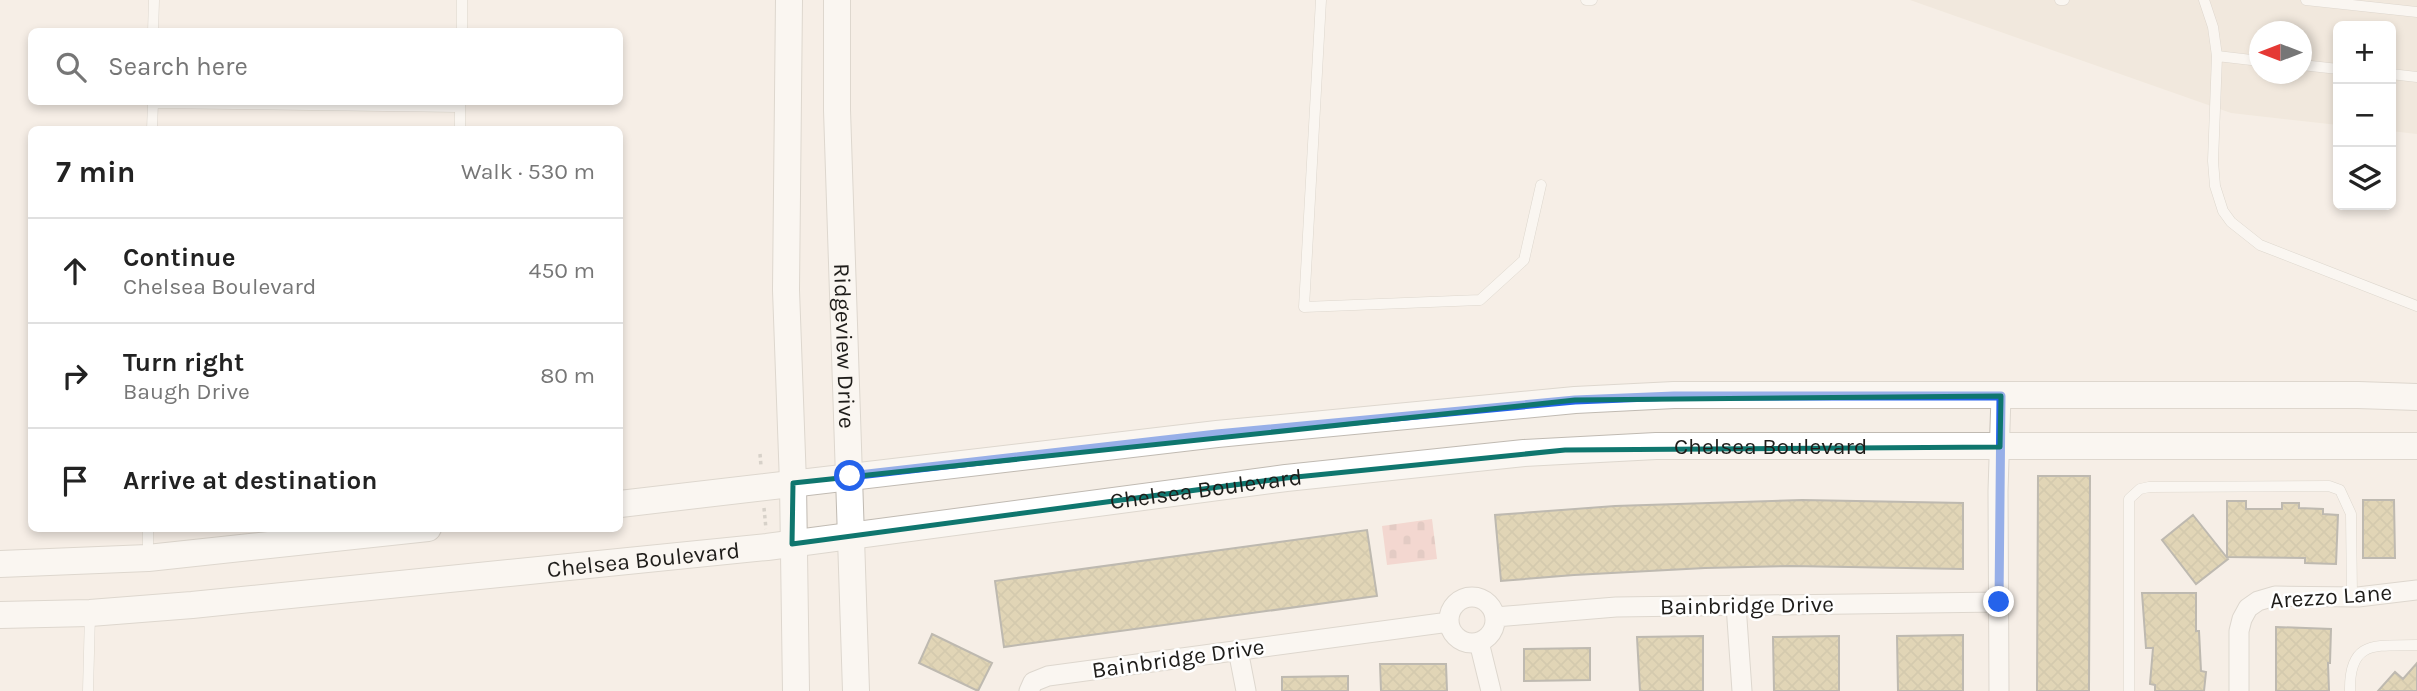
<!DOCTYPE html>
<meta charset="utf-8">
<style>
:root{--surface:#fff;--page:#f6f6f6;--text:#222;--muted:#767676;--line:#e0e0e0}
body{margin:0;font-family:Karla,sans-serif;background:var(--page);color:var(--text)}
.controls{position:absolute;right:21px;top:21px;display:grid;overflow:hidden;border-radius:10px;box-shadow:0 4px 10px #0003}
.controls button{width:63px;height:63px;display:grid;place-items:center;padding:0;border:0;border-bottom:2px solid var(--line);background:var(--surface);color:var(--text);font:35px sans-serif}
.compass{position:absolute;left:2249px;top:21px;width:63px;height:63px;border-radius:50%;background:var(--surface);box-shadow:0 4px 10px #0003;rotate:270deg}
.stop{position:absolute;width:21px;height:21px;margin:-16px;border:5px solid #2563eb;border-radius:50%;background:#fff}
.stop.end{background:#2563eb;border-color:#fff;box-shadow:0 2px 7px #0008}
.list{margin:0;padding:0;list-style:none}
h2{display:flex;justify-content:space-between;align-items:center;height:91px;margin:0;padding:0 28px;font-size:30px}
h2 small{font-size:23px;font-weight:400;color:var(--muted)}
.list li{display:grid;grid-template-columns:46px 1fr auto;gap:21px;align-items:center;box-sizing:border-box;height:105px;padding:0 28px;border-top:2px solid var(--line)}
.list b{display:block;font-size:26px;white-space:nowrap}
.list p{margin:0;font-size:23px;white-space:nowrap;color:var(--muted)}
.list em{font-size:23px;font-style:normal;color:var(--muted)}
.icon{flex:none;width:38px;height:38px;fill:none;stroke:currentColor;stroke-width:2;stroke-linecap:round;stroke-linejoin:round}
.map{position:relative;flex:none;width:2417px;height:691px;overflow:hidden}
.search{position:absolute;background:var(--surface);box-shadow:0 4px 10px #0003;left:28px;top:28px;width:595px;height:77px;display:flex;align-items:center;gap:18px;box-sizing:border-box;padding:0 24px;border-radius:10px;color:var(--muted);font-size:26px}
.panel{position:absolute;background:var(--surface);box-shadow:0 4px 10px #0003;left:28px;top:126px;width:595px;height:406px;border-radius:10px}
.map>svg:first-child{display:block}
</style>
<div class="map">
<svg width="2417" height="691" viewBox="0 0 2417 691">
<defs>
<pattern id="cemetery-stones" width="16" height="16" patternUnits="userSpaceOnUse" patternTransform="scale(1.75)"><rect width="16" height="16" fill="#efbbb5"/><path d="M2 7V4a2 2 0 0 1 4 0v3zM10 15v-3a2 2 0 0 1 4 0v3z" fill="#cca09b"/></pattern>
<pattern id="building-cross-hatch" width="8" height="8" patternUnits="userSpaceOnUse" patternTransform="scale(1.75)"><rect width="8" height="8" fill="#c8b77c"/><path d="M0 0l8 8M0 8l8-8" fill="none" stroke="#ab9d6b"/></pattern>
</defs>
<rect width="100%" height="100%" fill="#f5eee6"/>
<!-- built -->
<path fill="#ece0d2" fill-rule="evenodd" d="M 1910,0 L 2417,0 L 2417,134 L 2391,131 L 2391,26 L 2338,26 L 2338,125 L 2231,113 ZM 2260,32 L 2302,32 L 2302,74 L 2260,74 Z"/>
<!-- cemetery -->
<path fill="url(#cemetery-stones)" d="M 1432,519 L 1437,559 L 1387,565 L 1382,526 Z"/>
<!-- building -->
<path fill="url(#building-cross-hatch)" stroke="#7a786f" stroke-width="2" d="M 2038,476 L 2090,476 L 2089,691 L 2037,691 Z
M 1802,500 L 1963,503 L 1963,569 L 1791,566 L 1705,568 L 1574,575 L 1501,581 L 1495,515 L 1615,506 Z
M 2363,500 L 2394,500 L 2395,558 L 2363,558 Z
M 2227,501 L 2246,501 L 2246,509 L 2282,509 L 2282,503 L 2299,503 L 2299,508 L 2323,509 L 2323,514 L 2338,515 L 2336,564 L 2305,563 L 2305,558 L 2227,557 Z
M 2193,515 L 2228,559 L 2196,584 L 2162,540 Z
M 1367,530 L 1377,596 L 1004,647 L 995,581 Z
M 2142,593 L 2196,593 L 2196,631 L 2199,631 L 2201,671 L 2206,672 L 2204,691 L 2155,691 L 2155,685 L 2150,684 L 2153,648 L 2146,648 Z
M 2276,627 L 2331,629 L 2330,663 L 2328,663 L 2329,691 L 2276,691 Z
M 932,634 L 992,663 L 978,691 L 919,663 Z
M 1963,635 L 1963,691 L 1898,691 L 1897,636 Z
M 1703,636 L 1703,691 L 1640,691 L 1637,637 Z
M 1839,636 L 1839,691 L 1774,691 L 1773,637 Z
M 1590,648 L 1590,680 L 1524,681 L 1524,649 Z
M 2417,663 L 2417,691 L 2378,691 L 2395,672 L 2403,679 Z
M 1380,664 L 1446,664 L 1447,691 L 1381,691 Z
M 1348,676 L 1348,691 L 1282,691 L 1282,677 Z"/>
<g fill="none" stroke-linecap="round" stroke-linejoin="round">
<defs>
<path id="lane" d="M 1321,0 L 1304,307 L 1480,300 L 1524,260 L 1541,185
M 1586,0 L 1592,0
M 2060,0 L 2064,0
M 2204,0 L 2213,27 L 2217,56 L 2213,161 L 2215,186 L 2223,211 L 2231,222 L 2260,245 L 2417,306
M 2306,0 L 2417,12
M 153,32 L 154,0
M 462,32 L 462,0
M 2217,56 L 2260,61
M 2302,65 L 2338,69
M 2391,74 L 2417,77
M 153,103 L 460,107 L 460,102
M 152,130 L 153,102
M 460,130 L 460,107
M 148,558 L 148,528
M 88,691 L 90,614
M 2129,691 L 2129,499 L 2140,489 L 2149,487 L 2329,486 L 2340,490 L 2351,514 L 2352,597
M 2350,691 C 2349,639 2376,646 2417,645"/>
<path id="street" d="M1449 620a23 23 0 1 1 46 0a23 23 0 1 1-46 0Z
M 1736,605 L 1742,691
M 1495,617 L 1616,607 L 1999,602
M 1479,642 L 1491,691
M 1238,650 L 1246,691
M 1029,691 L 1033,682 L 1048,676 L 1449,622
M 1999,691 L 1998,491 L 2001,396
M 2239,691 L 2239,631 L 2242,619 L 2248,608 L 2258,601 L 2275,596 L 2358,597 L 2417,590"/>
<g id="secondary">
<path d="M 789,0 L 786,290 L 793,483 L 796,691"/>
<path id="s1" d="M 837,0 L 837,110 L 856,691"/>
<path d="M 620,504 L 1217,434 L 1575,400 L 1674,395 L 2358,395 L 2417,397"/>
<path d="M 0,564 L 148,558 L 428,528"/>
<path id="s2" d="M 0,615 L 90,613 L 192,605 L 767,547 L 1286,478 L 1524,453 L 1656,446 L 2417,446"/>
</g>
</defs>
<!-- lane casing -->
<use href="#lane" stroke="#c0bab2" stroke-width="11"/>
<!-- street casing -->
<use href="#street" stroke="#c0bab2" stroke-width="21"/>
<!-- secondary casing -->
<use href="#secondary" stroke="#c0bab2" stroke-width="28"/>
<!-- path -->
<path stroke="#b2ada6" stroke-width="3.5" stroke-dasharray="3.5 3.5" stroke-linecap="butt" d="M 760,454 L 761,466
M 764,508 L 766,529"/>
<!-- lane -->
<use href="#lane" stroke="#fff" stroke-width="10"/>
<!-- street -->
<use href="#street" stroke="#fff" stroke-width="19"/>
<!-- secondary -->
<use href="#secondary" stroke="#fff" stroke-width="26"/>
</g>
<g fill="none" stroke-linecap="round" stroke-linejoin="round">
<!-- route -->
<path stroke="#2563eb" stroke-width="9" d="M 850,476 L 1217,434 L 1575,400 L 1674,396 L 2001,396 L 1999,602"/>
</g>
<!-- marked area -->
<path d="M0 0H2417V691H0ZM 2001,396 L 2000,447 L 1565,450 L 1286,478 L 792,544 L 793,483 L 1575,400 Z" fill="#f5eee6" fill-opacity=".55" fill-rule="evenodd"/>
<path fill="none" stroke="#0f766e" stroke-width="5" stroke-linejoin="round" d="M 2001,396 L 2000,447 L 1565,450 L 1286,478 L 792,544 L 793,483 L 1575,400 Z"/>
<g text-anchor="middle" stroke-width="5" stroke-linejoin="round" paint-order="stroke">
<!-- street labels -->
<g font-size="23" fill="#1f1d1a" stroke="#fff">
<text dy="8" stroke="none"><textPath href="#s1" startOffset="346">Ridgeview Drive</textPath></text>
<text dy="8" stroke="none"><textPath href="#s2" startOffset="1780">Chelsea Boulevard</textPath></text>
<text dy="8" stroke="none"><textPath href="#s2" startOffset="1213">Chelsea Boulevard</textPath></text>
<text dy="8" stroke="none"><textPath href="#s2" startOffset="646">Chelsea Boulevard</textPath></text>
<text transform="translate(2331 596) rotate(-4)" y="8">Arezzo Lane</text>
<text transform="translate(1747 605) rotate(-1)" y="8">Bainbridge Drive</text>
<text transform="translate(1178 658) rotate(-8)" y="8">Bainbridge Drive</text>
</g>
</g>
</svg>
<div class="controls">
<button>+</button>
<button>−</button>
<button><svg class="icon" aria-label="layers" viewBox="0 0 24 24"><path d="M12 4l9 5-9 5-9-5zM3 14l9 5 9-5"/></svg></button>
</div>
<svg class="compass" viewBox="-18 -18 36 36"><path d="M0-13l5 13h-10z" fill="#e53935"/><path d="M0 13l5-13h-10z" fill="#767676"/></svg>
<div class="stop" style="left:850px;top:476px"></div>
<div class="stop end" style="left:1999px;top:602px"></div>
<div class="search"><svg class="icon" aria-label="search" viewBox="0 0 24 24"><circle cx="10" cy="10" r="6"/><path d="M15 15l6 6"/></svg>Search here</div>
<section class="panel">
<h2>7 min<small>Walk · 530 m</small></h2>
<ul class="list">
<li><svg class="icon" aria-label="ahead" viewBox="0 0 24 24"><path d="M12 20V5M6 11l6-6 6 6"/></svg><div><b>Continue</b><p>Chelsea Boulevard</p></div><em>450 m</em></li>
<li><svg class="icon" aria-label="right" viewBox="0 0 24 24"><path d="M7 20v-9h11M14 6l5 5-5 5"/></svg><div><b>Turn right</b><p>Baugh Drive</p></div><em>80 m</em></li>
<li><svg class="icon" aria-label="arrive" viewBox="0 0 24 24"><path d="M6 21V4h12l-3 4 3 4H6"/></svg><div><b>Arrive at destination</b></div></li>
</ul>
</section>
</div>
